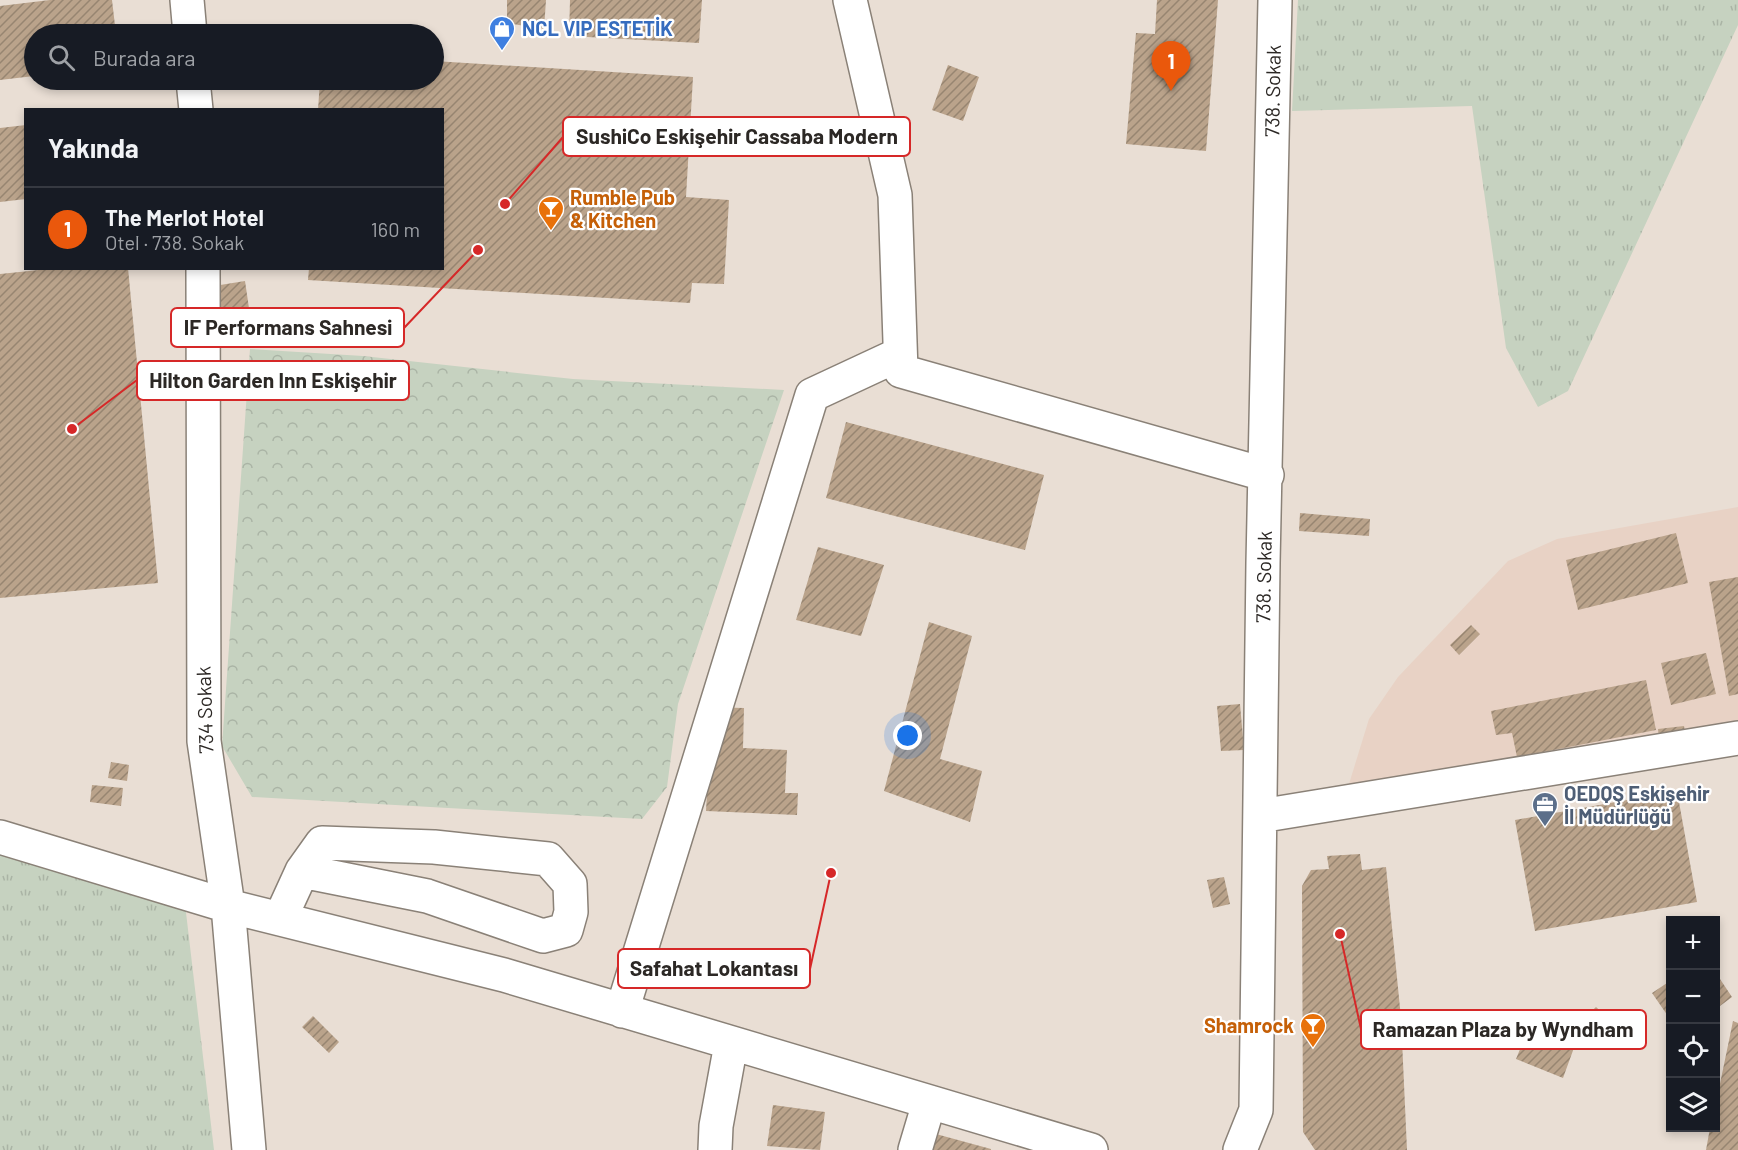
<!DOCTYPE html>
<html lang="tr">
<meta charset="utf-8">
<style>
:root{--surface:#171b24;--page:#20242c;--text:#f1f3f6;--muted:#9ea1a6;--line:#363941;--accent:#ea580c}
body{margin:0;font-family:Barlow,sans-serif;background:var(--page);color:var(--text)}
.controls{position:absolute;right:18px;bottom:18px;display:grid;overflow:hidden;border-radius:0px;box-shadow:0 3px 9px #0003}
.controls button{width:54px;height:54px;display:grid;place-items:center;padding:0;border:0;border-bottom:2px solid var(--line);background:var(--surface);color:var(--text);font:30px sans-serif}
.you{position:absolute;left:908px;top:736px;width:21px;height:21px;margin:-15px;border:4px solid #fff;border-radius:50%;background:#1a73e8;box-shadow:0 0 0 9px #1a73e833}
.badge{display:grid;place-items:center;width:39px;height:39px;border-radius:50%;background:var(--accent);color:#fff;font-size:20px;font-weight:700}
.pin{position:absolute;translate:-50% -50px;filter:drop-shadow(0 2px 3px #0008)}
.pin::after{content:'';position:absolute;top:32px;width:21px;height:18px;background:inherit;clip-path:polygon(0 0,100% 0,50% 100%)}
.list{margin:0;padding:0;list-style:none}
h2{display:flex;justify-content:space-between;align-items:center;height:78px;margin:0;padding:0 24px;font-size:26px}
h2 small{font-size:20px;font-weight:400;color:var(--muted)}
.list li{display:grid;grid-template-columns:39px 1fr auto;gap:18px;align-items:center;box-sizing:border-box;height:84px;padding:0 24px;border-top:2px solid var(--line)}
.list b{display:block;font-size:22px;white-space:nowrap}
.list p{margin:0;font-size:20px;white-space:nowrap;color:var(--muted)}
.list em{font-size:20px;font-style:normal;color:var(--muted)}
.icon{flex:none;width:33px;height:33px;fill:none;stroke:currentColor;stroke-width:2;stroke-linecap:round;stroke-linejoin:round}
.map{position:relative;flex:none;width:1738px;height:1150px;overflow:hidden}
.search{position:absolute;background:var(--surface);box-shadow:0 3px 9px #0003;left:24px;top:24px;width:420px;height:66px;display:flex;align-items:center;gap:15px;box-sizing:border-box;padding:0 21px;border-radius:33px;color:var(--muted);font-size:22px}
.panel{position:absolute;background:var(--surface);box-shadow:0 3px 9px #0003;left:24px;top:108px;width:420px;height:162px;border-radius:0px}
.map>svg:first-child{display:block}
</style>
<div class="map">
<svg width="1738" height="1150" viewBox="0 0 1738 1150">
<defs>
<pattern id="grass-tufts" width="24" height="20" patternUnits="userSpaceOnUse" patternTransform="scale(1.5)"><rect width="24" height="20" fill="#c6d2c0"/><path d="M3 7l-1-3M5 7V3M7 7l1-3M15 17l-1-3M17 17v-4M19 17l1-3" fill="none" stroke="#aab4a5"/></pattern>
<pattern id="forest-crowns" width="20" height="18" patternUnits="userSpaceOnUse" patternTransform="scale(1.5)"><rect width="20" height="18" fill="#c6d2c0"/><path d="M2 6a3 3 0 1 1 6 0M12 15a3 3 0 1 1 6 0" fill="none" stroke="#aab4a5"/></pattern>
<pattern id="building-hatch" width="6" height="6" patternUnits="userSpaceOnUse" patternTransform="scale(1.5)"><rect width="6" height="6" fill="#baa38b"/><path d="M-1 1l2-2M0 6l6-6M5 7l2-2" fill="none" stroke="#978571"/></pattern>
</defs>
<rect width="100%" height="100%" fill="#e9ded4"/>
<!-- education -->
<path fill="#e8d2c5" d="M 1738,507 L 1738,722 L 1349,784 L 1369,719 L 1398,677 L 1508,561 L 1557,539 Z"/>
<!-- grass -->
<path fill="url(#grass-tufts)" d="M 1298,0 L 1738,0 L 1738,25 L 1568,391 L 1538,407 L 1506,348 L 1472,106 L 1292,111 Z
M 0,850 L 185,904 L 214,1150 L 0,1150 Z"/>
<!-- forest -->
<path fill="url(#forest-crowns)" d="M 250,349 L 363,356 L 573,379 L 784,390 L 678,704 L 667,787 L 642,819 L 252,797 L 222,746 Z"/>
<!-- building -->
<path fill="url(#building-hatch)" d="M 50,0 L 112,0 L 116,34 L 34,34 L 34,76 L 0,80 L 0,6 Z
M 507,0 L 546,0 L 544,29 L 507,23 Z
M 570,0 L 702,0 L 699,43 L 569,36 Z
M 1157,0 L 1218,0 L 1206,151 L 1126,144 L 1136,33 L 1155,34 Z
M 434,61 L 693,77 L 686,197 L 729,200 L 724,284 L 692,283 L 690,303 L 308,280 L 309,268 L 442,268 L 442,110 L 318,110 L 320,80 L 434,80 Z
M 948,65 L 979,77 L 963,121 L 932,110 Z
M 26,125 L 26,199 L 0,202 L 0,128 Z
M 58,268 L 128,268 L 158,583 L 0,598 L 0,274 Z
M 245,281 L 250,315 L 220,320 L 214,286 Z
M 846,422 L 1044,475 L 1025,550 L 826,498 Z
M 1300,513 L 1370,519 L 1369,536 L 1299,531 Z
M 1676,533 L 1688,583 L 1578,610 L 1566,560 Z
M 818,547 L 884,565 L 861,636 L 796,620 Z
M 1738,577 L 1738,694 L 1729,696 L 1709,582 Z
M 929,622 L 972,636 L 940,759 L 982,771 L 970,822 L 884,791 Z
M 1471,625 L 1480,634 L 1459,655 L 1450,645 Z
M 1706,653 L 1716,694 L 1671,705 L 1661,663 Z
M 1646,680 L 1656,730 L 1517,757 L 1512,733 L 1496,735 L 1491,711 Z
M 1240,704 L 1244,750 L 1221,751 L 1217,706 Z
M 705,707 L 744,708 L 743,748 L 787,750 L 785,793 L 798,793 L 797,815 L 706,811 L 708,774 Z
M 1684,726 L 1687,745 L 1660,748 L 1658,729 Z
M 111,762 L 129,765 L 127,781 L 108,778 Z
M 92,785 L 123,788 L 121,806 L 90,802 Z
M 1677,791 L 1697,902 L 1535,931 L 1515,820 Z
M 1360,854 L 1362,870 L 1386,867 L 1401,1018 L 1407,1150 L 1315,1150 L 1303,1132 L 1302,886 L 1311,870 L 1329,869 L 1327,856 Z
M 1224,877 L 1230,904 L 1213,908 L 1207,880 Z
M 1716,973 L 1732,997 L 1716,1009 Z
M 1670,981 L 1670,1019 L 1652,993 Z
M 1596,1007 L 1611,1021 L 1592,1038 L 1579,1023 Z
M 313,1016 L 339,1042 L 329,1053 L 302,1027 Z
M 1733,1021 L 1738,1023 L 1738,1150 L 1706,1150 L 1710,1128 L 1716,1128 L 1716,1103 Z
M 1529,1027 L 1575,1045 L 1563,1078 L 1516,1059 Z
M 773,1105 L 825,1112 L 820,1150 L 767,1146 Z
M 925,1131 L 991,1149 L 991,1150 L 921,1150 Z"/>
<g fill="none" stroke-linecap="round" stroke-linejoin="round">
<defs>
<path id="minor" d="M 187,0 L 190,34
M 850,0 L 895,195 L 901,371 L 1267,475
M 193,80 L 196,110
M 203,268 L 204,741 L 228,906 L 249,1150
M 1260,816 L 1738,738
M 0,837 L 228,906 L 504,975 L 1091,1150
M 280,919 L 302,871 L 322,843 L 434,847 L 548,859 L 570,884 L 571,912 L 566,930 L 543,936 L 427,896 L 302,871
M 622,1011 L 812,395 L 900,354
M 715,1150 L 716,1126 L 731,1044
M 915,1150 L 929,1103
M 1240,1150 L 1256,1110 L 1263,563 L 1275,0"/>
</defs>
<!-- minor casing -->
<use href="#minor" stroke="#8a8177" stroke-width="36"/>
<!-- minor -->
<use href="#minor" stroke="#fff" stroke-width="33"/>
</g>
<!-- icons -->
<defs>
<symbol id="shop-pin" viewBox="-11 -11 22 30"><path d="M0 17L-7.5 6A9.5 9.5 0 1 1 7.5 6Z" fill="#3f7fe0" stroke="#fff"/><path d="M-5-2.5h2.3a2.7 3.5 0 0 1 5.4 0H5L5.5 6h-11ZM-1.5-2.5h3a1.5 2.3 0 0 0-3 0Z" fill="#fff"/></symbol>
<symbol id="bar-pin" viewBox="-11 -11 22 30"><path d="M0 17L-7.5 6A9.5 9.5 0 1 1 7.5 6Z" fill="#e8710a" stroke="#fff"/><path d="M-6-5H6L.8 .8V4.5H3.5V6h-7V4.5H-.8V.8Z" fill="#fff"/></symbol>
<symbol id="office-pin" viewBox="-11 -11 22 30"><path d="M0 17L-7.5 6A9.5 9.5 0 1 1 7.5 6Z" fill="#5c6f8a" stroke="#fff"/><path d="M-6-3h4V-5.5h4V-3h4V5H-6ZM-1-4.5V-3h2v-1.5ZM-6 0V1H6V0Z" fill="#fff"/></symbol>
</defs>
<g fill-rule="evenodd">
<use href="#shop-pin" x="487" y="14" width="30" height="40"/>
<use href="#bar-pin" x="536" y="194" width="30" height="40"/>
<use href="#office-pin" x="1530" y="790" width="30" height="40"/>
<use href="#bar-pin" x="1298" y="1011" width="30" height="40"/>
</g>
<g text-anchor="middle" stroke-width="4.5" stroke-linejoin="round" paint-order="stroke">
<!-- shop labels -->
<g font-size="20" font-weight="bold" fill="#366cbe" stroke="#fff" text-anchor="start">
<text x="522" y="36">NCL VIP ESTETİK</text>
</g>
<!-- street labels -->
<g font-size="20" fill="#2c2825" stroke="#fff">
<text transform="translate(1273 91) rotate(-89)" y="7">738. Sokak</text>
<text transform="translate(1264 577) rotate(-89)" y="7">738. Sokak</text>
<text transform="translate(205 710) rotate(-92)" y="7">734 Sokak</text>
</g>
<!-- food labels -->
<g font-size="20" font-weight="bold" fill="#c56008" stroke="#fff" text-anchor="start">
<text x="570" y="205">Rumble Pub<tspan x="570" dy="23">&amp; Kitchen</tspan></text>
<text x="1294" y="1033" text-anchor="end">Shamrock</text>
</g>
<!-- service labels -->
<g font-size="20" font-weight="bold" fill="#4e5e75" stroke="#fff" text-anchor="start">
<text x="1564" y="801">OEDQŞ Eskişehir<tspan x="1564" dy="23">İl Müdürlüğü</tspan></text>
</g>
</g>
<!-- callouts -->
<path fill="none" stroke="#d62828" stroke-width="2" d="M505 204L563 137M478 250L404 328M72 429L137 380M831 873L810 969M1340 934L1361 1029"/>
<g fill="#d62828" stroke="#fff" stroke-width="2">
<circle cx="505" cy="204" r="6"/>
<circle cx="478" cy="250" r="6"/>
<circle cx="72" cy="429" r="6"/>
<circle cx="831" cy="873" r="6"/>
<circle cx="1340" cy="934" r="6"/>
</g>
<g fill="#fff" stroke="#d62828" stroke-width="2">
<rect x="563" y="117" width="347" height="39" rx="6"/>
<rect x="171" y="308" width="233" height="39" rx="6"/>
<rect x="137" y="361" width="272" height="39" rx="6"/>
<rect x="618" y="949" width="192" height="39" rx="6"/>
<rect x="1361" y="1010" width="285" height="39" rx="6"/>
</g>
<g font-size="21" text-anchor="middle" font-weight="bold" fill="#2c2825">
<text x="737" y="144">SushiCo Eskişehir Cassaba Modern</text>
<text x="288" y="335">IF Performans Sahnesi</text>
<text x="273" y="388">Hilton Garden Inn Eskişehir</text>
<text x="714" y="976">Safahat Lokantası</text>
<text x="1503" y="1037">Ramazan Plaza by Wyndham</text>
</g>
</svg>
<div class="controls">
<button>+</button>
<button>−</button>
<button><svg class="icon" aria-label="locate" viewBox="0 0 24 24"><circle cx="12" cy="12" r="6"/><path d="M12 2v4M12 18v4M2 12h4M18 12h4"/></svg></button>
<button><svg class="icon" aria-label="layers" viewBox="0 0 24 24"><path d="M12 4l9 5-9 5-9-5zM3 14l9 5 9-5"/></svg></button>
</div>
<div class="you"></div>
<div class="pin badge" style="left:1171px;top:91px">1</div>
<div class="search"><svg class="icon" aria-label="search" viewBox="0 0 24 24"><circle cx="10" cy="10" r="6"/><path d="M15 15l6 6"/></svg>Burada ara</div>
<section class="panel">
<h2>Yakında<small></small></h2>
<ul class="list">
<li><span class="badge">1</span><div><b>The Merlot Hotel</b><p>Otel · 738. Sokak</p></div><em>160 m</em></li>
</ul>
</section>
</div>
